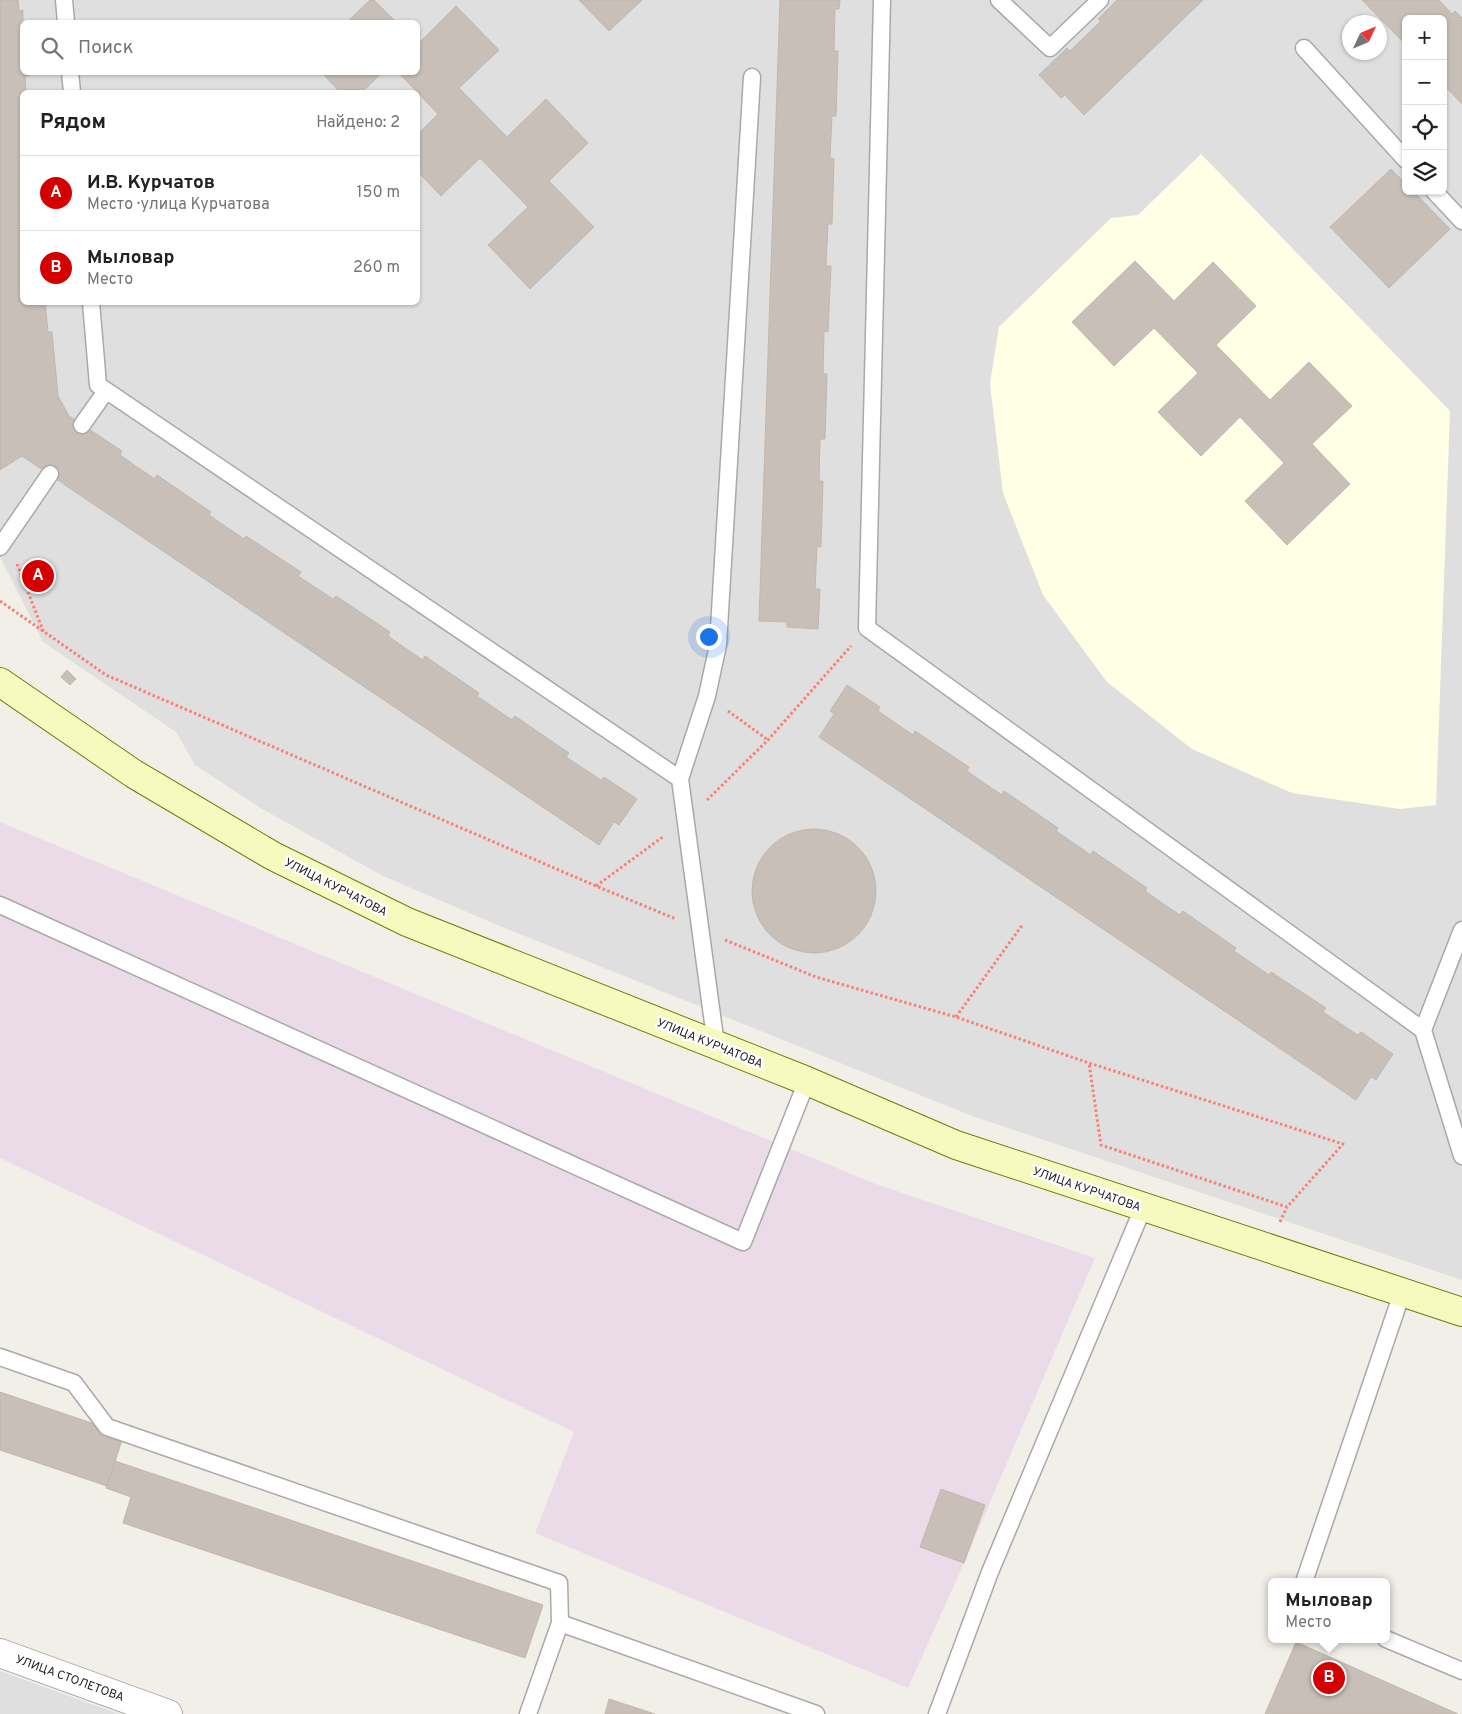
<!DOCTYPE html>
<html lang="ru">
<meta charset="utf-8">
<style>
:root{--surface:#fff;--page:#f6f6f6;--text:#202124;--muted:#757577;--line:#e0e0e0;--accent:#d40000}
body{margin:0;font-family:Overpass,sans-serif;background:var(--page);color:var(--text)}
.controls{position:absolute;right:15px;top:15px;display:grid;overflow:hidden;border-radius:8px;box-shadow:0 1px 4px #0004}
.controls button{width:45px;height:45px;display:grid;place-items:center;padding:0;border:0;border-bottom:1px solid var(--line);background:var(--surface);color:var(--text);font:25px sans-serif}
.compass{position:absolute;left:1342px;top:15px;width:45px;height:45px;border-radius:50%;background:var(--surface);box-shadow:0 1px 4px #0004;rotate:46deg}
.you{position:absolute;left:708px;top:636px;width:18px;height:18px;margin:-12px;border:4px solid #fff;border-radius:50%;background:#1a73e8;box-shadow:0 0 0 8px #1a73e833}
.badge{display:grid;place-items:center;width:32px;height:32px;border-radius:50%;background:var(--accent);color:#fff;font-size:16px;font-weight:700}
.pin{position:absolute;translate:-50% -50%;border:2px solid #fff;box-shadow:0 1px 5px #0006}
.popup{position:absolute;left:1268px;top:1578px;width:122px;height:65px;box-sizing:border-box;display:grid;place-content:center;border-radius:8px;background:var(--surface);filter:drop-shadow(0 1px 4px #0005);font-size:16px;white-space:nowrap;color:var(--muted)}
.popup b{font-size:19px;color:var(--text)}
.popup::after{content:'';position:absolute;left:50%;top:100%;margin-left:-10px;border:10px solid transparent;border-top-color:var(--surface)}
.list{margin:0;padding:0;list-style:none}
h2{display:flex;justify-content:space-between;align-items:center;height:65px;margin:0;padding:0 20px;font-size:21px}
h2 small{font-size:16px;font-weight:400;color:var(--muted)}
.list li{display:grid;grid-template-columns:32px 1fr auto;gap:15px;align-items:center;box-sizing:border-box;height:75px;padding:0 20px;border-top:1px solid var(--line)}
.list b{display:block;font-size:19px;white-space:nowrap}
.list p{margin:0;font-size:16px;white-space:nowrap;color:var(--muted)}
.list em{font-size:16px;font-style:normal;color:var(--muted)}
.icon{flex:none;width:28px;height:28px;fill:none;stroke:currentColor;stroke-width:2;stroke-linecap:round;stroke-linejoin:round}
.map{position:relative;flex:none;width:1462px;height:1714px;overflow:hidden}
.search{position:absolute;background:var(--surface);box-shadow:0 1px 4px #0004;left:20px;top:20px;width:400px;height:55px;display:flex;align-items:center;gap:12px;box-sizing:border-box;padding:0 18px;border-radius:8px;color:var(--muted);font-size:19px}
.panel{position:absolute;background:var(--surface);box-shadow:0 1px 4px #0004;left:20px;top:90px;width:400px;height:215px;border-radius:8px}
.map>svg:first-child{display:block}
</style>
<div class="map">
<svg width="1462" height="1714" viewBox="0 0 1462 1714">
<rect width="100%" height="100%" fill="#f2efe9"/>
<!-- residential -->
<path fill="#e0dfdf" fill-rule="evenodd" d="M 0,0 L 1462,0 L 1462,1280 L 972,1116 L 500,926 L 383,876 L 262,809 L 195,765 L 176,732 L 43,642 L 0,557 ZM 1406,19 L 1443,19 L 1443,191 L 1406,191 ZM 22,22 L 418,22 L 418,72 L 22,72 ZM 1350,22 L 1380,22 L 1380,52 L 1350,52 ZM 22,92 L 418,92 L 418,302 L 22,302 Z
M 0,1671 L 119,1714 L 0,1714 Z"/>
<!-- industrial -->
<path fill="#ebdbe8" d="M 0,822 L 873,1183 L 1095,1258 L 964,1563 L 908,1688 L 535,1533 L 574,1432 L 0,1158 Z"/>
<!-- education -->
<path fill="#ffffe5" d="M 1201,154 L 1450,411 L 1436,805 L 1400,809 L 1292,793 L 1192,749 L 1107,682 L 1043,595 L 1003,493 L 990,384 L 999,327 L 1111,218 L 1138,215 Z"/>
<!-- building -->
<path fill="#c7bfb8" stroke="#c4b6ab" d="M 0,0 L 18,0 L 19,11 L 23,10 L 22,72 L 29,72 L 29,76 L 25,76 L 26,92 L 22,92 L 22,302 L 45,302 L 48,332 L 52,332 L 58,396 L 69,416 L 122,451 L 120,455 L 137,467 L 155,479 L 157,475 L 211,512 L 209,515 L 244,539 L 246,536 L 301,572 L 298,576 L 333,599 L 336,596 L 390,632 L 388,636 L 405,648 L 423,660 L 425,656 L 479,693 L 477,696 L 512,720 L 515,716 L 569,753 L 566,757 L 601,780 L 604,777 L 637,799 L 619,825 L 614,822 L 599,845 L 22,456 L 0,470 Z
M 370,0 L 374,0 L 396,22 L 347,22 Z
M 579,0 L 642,0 L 609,31 Z
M 780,0 L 840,0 L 839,9 L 835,9 L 834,51 L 838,51 L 836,116 L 832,116 L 830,158 L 834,159 L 832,224 L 828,224 L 826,266 L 831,266 L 828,332 L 824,331 L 823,374 L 827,374 L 825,439 L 820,439 L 819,481 L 823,481 L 821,547 L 817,546 L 815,589 L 820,589 L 818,629 L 787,627 L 787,622 L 759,621 Z
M 1117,0 L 1203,0 L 1084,115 L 1065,95 L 1061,98 L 1039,75 L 1067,48 L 1070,51 L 1101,21 L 1098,19 Z
M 1362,0 L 1439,0 L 1452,14 L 1455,11 L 1462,18 L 1462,104 L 1443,84 L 1443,19 L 1406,19 L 1406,45 Z
M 456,6 L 499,50 L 459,88 L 507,137 L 546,99 L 588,143 L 549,181 L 594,227 L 530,289 L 488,245 L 528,207 L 480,158 L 441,196 L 418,172 L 418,134 L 438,114 L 398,72 L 418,72 L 418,44 Z
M 321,72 L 383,72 L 362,92 L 340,92 Z
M 1391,169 L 1406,184 L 1406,191 L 1413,191 L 1450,229 L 1389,288 L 1330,227 Z
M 1135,261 L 1174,301 L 1213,262 L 1256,306 L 1216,345 L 1270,400 L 1309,362 L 1352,406 L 1312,444 L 1350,484 L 1287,545 L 1245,501 L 1284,463 L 1240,417 L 1201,456 L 1158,412 L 1198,373 L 1154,328 L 1114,366 L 1072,322 Z
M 67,670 L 76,679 L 70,685 L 61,677 Z
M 847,685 L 880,707 L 878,711 L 913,735 L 915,731 L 969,767 L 967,771 L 984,783 L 1002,795 L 1004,791 L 1058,828 L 1056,831 L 1091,855 L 1093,851 L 1147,888 L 1145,891 L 1162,903 L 1180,915 L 1183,911 L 1236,948 L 1234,951 L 1269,975 L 1271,972 L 1326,1008 L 1323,1012 L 1341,1024 L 1358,1035 L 1361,1032 L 1393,1054 L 1376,1080 L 1371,1077 L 1356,1100 L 819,737 L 834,714 L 830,711 Z
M752 891a62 62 0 1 1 124 0a62 62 0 1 1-124 0Z
M 0,1392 L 124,1434 L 107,1486 L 0,1450 Z
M 115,1461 L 543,1605 L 525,1658 L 123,1523 L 131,1497 L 106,1488 Z
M 941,1489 L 985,1505 L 964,1563 L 920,1547 Z
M 1296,1642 L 1458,1714 L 1265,1714 Z
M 609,1699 L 655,1714 L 605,1714 Z"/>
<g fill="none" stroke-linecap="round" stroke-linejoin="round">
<defs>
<path id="lane" d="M 64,0 L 66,22
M 882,0 L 867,628 L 1423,1030
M 999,0 L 1050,48 L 1100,0
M 1304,48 L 1406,160
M 70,72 L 72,92
M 1434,191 L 1462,221
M 91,302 L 98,385 L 680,779 L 716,1045
M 82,425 L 106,391
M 0,547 L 50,474
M 680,779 L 707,696 L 718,645 L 752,77
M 0,905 L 743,1242 L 807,1081
M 1462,930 L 1423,1030 L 1462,1156
M 0,1357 L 74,1383 L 107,1427 L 559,1583 L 560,1623
M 1304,1582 L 1402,1293
M 1386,1639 L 1462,1671
M 528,1714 L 560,1623 L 816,1714
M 937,1714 L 990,1572 L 1143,1208"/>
<path id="street" d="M 0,1653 L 168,1714"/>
<path id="secondary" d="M 0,682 L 134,774 L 273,856 L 407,922 L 807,1081 L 956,1145 L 1462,1312"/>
</defs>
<!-- lane casing -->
<use href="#lane" stroke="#a9a9a9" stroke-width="19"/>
<!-- street casing -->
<use href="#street" stroke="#a9a9a9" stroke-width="30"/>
<!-- secondary casing -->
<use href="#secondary" stroke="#707d05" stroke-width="30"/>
<!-- path -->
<path stroke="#fa8072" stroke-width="3" stroke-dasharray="2.5 2.5" stroke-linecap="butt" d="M 17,564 L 44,633
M 0,601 L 106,675 L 596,886 L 676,919
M 728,711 L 768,740
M 707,800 L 768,740 L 851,646
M 596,886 L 664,836
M 725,940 L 816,977 L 956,1017 L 1089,1063 L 1343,1144 L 1287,1207 L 1101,1145 L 1089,1063
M 956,1017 L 1023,924
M 1280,1222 L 1287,1207"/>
<!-- lane -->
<use href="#lane" stroke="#fff" stroke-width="16"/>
<!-- street -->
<use href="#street" stroke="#fff" stroke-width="28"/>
<!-- secondary -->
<use href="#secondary" stroke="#f7fabf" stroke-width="28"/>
</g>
<g text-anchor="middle" stroke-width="5" stroke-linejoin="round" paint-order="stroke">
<!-- street labels -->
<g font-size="12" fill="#222" stroke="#fff">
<text transform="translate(336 887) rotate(27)" y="4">УЛИЦА КУРЧАТОВА</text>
<text transform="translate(710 1043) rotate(22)" y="4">УЛИЦА КУРЧАТОВА</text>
<text transform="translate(1087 1189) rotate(19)" y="4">УЛИЦА КУРЧАТОВА</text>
<text transform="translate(70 1678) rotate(20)" y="4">УЛИЦА СТОЛЕТОВА</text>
</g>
</g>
</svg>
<div class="controls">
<button>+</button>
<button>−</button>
<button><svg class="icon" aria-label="locate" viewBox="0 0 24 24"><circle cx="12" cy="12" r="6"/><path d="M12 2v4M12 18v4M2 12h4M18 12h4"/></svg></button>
<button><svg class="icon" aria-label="layers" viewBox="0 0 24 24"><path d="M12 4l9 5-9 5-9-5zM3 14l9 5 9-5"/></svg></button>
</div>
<svg class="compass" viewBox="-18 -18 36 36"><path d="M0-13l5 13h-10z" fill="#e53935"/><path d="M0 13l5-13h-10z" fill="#757577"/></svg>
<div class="you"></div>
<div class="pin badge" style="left:38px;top:576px">A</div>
<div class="pin badge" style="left:1329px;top:1678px">B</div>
<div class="popup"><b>Мыловар</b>Место</div>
<div class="search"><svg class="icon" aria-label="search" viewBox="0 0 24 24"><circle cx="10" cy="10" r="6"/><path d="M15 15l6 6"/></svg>Поиск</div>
<section class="panel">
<h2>Рядом<small>Найдено: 2</small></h2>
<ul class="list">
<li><span class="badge">A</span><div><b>И.В. Курчатов</b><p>Место · улица Курчатова</p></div><em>150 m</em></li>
<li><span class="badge">B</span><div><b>Мыловар</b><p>Место</p></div><em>260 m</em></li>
</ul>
</section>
</div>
